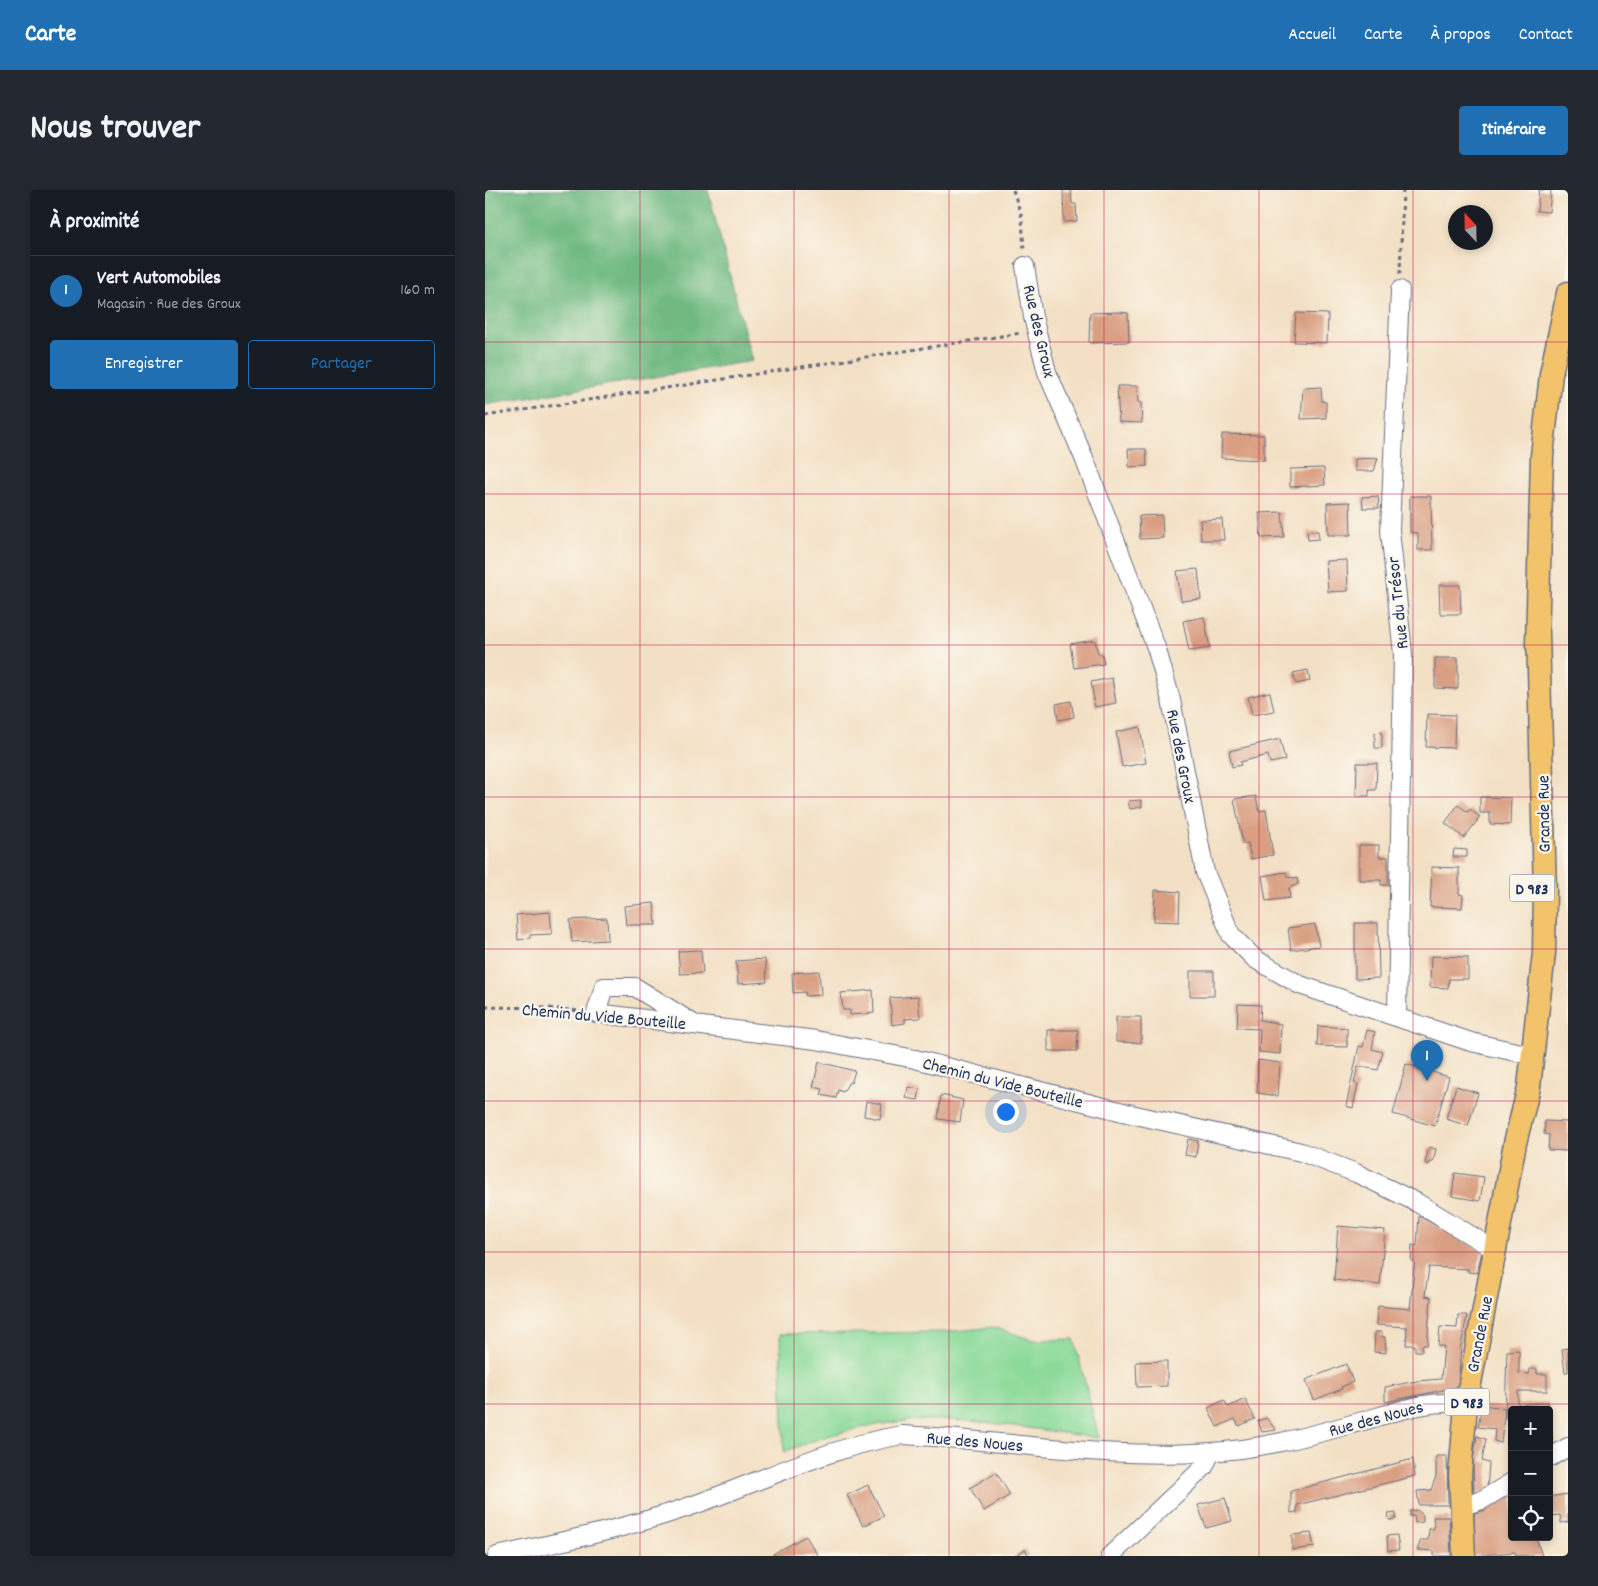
<!DOCTYPE html>
<html lang="fr">
<meta charset="utf-8">
<style>
:root{--surface:#171b24;--page:#242831;--text:#f1f3f6;--muted:#9ea1a6;--line:#363941;--accent:#1f6fb2}
body{margin:0;font-family:Dekko,sans-serif;background:var(--page);color:var(--text)}
.controls{position:absolute;right:15px;bottom:15px;display:grid;overflow:hidden;border-radius:5px;box-shadow:0 2px 8px #0003}
.controls button{width:45px;height:45px;display:grid;place-items:center;padding:0;border:0;border-bottom:1px solid var(--line);background:var(--surface);color:var(--text);font:25px sans-serif}
.compass{position:absolute;left:963px;top:15px;width:45px;height:45px;border-radius:50%;background:var(--surface);box-shadow:0 2px 8px #0003;rotate:338deg}
.you{position:absolute;left:520px;top:921px;width:18px;height:18px;margin:-12px;border:4px solid #fff;border-radius:50%;background:#1a73e8;box-shadow:0 0 0 8px #1a73e833}
.badge{display:grid;place-items:center;width:32px;height:32px;border-radius:50%;background:var(--accent);color:#fff;font-size:16px;font-weight:700}
.pin{position:absolute;translate:-50% -41px;filter:drop-shadow(0 1px 2px #0008)}
.pin::after{content:'';position:absolute;top:26px;width:18px;height:15px;background:inherit;clip-path:polygon(0 0,100% 0,50% 100%)}
.list{margin:0;padding:0;list-style:none}
h2{display:flex;justify-content:space-between;align-items:center;height:65px;margin:0;padding:0 20px;font-size:21px}
h2 small{font-size:16px;font-weight:400;color:var(--muted)}
.list li{display:grid;grid-template-columns:32px 1fr auto;gap:15px;align-items:center;box-sizing:border-box;height:70px;padding:0 20px;border-top:1px solid var(--line)}
.list b{display:block;font-size:19px;white-space:nowrap}
.list p{margin:0;font-size:16px;white-space:nowrap;color:var(--muted)}
.list em{font-size:16px;font-style:normal;color:var(--muted)}
.actions{display:flex;gap:10px;padding:15px 20px}
.actions a{flex:1;padding:11px 0;border:1px solid var(--accent);border-radius:5px;text-align:center;font-size:18px;color:var(--accent)}
.actions .main{background:var(--accent);color:#fff}
.icon{flex:none;width:28px;height:28px;fill:none;stroke:currentColor;stroke-width:2;stroke-linecap:round;stroke-linejoin:round}
.map{position:relative;flex:none;width:1083px;height:1366px;overflow:hidden;border-radius:5px}
header{display:flex;align-items:center;gap:30px;box-sizing:border-box;height:70px;padding:0 25px;background:var(--accent);color:#fff}
header strong{font-size:24px}
nav{display:flex;gap:28px;margin-inline-start:auto;font-size:18px}
.intro{display:flex;align-items:center;justify-content:space-between;box-sizing:border-box;height:120px;padding:0 30px}
h1{margin:0;font-size:35px}
.button{padding:12px 22px;border-radius:5px;background:var(--accent);color:#fff;font-size:18px;font-weight:700}
main{display:flex;gap:30px;padding:0 30px}
aside{flex:1;background:var(--surface);border-radius:5px;box-shadow:0 2px 8px #0003}
.map>svg:first-child{display:block}
</style>
<header>
<strong>Carte</strong>
<nav><a>Accueil</a><a>Carte</a><a>À propos</a><a>Contact</a></nav>
</header>
<div class="intro"><h1>Nous trouver</h1><a class="button">Itinéraire</a></div>
<main>
<aside>
<h2>À proximité<small></small></h2>
<ul class="list">
<li><span class="badge">1</span><div><b>Vert Automobiles</b><p>Magasin · Rue des Groux</p></div><em>160 m</em></li>
</ul>
<div class="actions"><a class="main">Enregistrer</a><a>Partager</a></div>
</aside>
<div class="map">
<svg width="1083" height="1366" viewBox="0 0 1083 1366">
<rect width="100%" height="100%" fill="#fbf7ec"/>
<filter id="ink" filterUnits="userSpaceOnUse"><feTurbulence type="fractalNoise" baseFrequency=".02" numOctaves="2"/><feDisplacementMap in="SourceGraphic" scale="10" xChannelSelector="R" yChannelSelector="G"/><feConvolveMatrix kernelMatrix="1 2 1 2 8 2 1 2 1" color-interpolation-filters="sRGB"/></filter>
<filter id="wash" filterUnits="userSpaceOnUse"><feTurbulence type="fractalNoise" baseFrequency=".0096" numOctaves="4" result="noise"/><feDisplacementMap in="SourceGraphic" scale="20" xChannelSelector="R" yChannelSelector="G"/><feGaussianBlur stdDeviation="1.12" result="paint"/><feColorMatrix in="noise" values="0 0 0 0 0 0 0 0 0 0 0 0 0 0 0 0 0 1.4 0 .05"/><feComposite in="paint" operator="in"/></filter>
<g filter="url(#wash)">
<rect width="100%" height="100%" fill="#f3e0c4"/>
<!-- green -->
<path fill="#8bda99" stroke="#53847c" d="M 508,1137 L 548,1150 L 589,1149 L 614,1248 C 559,1241 493,1228 439,1230 C 391,1232 344,1243 299,1262 L 295,1144 L 461,1142 Z"/>
<!-- forest -->
<path fill="#70ba81" stroke="#467470" d="M 0,0 L 223,0 L 267,171 L 0,215 Z"/>
<g id="blocks">
<!-- building -->
<path fill="#d99f82" d="M 578,0 L 586,0 L 587,14 L 591,14 L 592,31 L 579,32 Z
M 1054,0 L 1066,0 L 1064,22 L 1052,21 Z
M 634,122 L 643,123 L 644,152 L 604,153 L 605,123 Z
M 811,123 L 843,124 L 842,153 L 809,152 Z
M 632,196 L 652,196 L 653,212 L 656,213 L 657,233 L 634,232 Z
M 836,197 L 837,211 L 841,212 L 841,228 L 816,229 L 818,198 Z
M 737,244 L 779,245 L 779,270 L 736,268 Z
M 643,259 L 661,259 L 662,276 L 644,277 Z
M 893,268 L 889,281 L 870,281 L 870,269 Z
M 839,278 L 840,295 L 805,297 L 805,279 Z
M 893,306 L 894,318 L 878,318 L 877,307 Z
M 925,306 L 946,306 L 947,360 L 933,360 L 933,343 L 925,342 Z
M 865,312 L 866,345 L 843,345 L 842,313 Z
M 797,322 L 799,347 L 776,348 L 774,323 Z
M 677,325 L 678,348 L 655,349 L 654,326 Z
M 737,329 L 739,350 L 716,350 L 715,330 Z
M 822,341 L 833,341 L 834,349 L 823,350 Z
M 862,370 L 863,401 L 843,402 L 841,371 Z
M 713,379 L 716,409 L 696,411 L 692,381 Z
M 954,395 L 975,395 L 976,424 L 955,424 Z
M 719,427 L 725,458 L 704,461 L 698,431 Z
M 610,450 L 613,464 L 617,464 L 619,474 L 589,478 L 585,454 Z
M 950,468 L 973,468 L 973,499 L 950,498 Z
M 823,480 L 825,491 L 811,494 L 808,483 Z
M 627,488 L 631,513 L 610,517 L 606,492 Z
M 785,502 L 789,521 L 767,525 L 763,507 Z
M 586,511 L 589,527 L 573,530 L 571,514 Z
M 942,524 L 970,525 L 969,558 L 941,557 Z
M 655,537 L 661,573 L 637,577 L 631,542 Z
M 897,542 L 897,558 L 890,558 L 890,543 Z
M 795,549 L 800,570 L 785,573 L 783,565 L 755,572 L 756,575 L 747,577 L 744,561 Z
M 872,573 L 892,573 L 891,600 L 884,600 L 884,606 L 871,606 Z
M 771,606 L 774,621 L 781,620 L 788,665 L 766,669 L 763,653 L 758,654 L 749,609 Z
M 995,607 L 1026,608 L 1025,635 L 1005,634 L 1005,623 L 995,623 Z
M 656,610 L 657,617 L 645,619 L 643,611 Z
M 973,615 L 983,622 L 985,619 L 995,627 L 979,648 L 960,633 Z
M 874,655 L 894,655 L 894,667 L 903,667 L 903,695 L 896,695 L 896,690 L 874,690 Z
M 969,659 L 982,660 L 982,667 L 968,667 Z
M 947,677 L 974,678 L 974,704 L 978,705 L 977,718 L 945,717 Z
M 801,682 L 802,687 L 812,688 L 813,694 L 804,698 L 805,708 L 781,711 L 777,686 Z
M 670,700 L 695,702 L 694,732 L 669,731 Z
M 169,713 L 171,735 L 141,735 L 139,716 Z
M 65,722 L 67,744 L 45,745 L 45,748 L 33,750 L 31,725 Z
M 122,728 L 123,750 L 87,752 L 85,730 Z
M 870,733 L 893,733 L 894,788 L 870,789 Z
M 830,734 L 834,756 L 806,760 L 803,738 Z
M 216,760 L 218,783 L 195,784 L 193,761 Z
M 946,766 L 983,767 L 983,789 L 964,789 L 963,798 L 945,797 Z
M 280,769 L 282,792 L 253,794 L 251,771 Z
M 334,781 L 336,805 L 321,806 L 320,802 L 308,803 L 307,783 Z
M 705,781 L 729,781 L 729,806 L 705,806 Z
M 388,800 L 389,823 L 365,825 L 365,820 L 358,820 L 356,803 Z
M 433,806 L 435,828 L 420,829 L 420,833 L 407,835 L 405,808 Z
M 753,814 L 776,815 L 775,830 L 796,834 L 795,864 L 774,862 L 775,839 L 752,838 Z
M 631,827 L 656,827 L 656,853 L 631,852 Z
M 833,836 L 862,838 L 862,857 L 832,856 Z
M 563,840 L 593,840 L 592,861 L 563,861 Z
M 882,840 L 890,842 L 887,859 L 898,862 L 893,880 L 873,876 L 869,893 L 873,894 L 868,918 L 861,916 L 874,856 L 878,857 Z
M 773,870 L 795,873 L 793,906 L 772,903 Z
M 334,872 L 370,881 L 366,893 L 364,892 L 358,902 L 353,900 L 351,908 L 336,905 L 338,899 L 328,897 Z
M 921,874 L 964,887 L 950,936 L 908,924 Z
M 971,896 L 993,903 L 983,936 L 961,929 Z
M 423,897 L 435,899 L 433,910 L 421,908 Z
M 456,905 L 478,910 L 475,932 L 453,929 Z
M 381,911 L 397,914 L 395,929 L 379,926 Z
M 1060,931 L 1083,932 L 1083,961 L 1063,960 L 1064,945 L 1059,944 Z
M 703,949 L 713,951 L 711,967 L 700,965 Z
M 944,957 L 951,959 L 948,972 L 945,972 L 944,975 L 940,973 Z
M 970,983 L 999,987 L 995,1011 L 967,1006 Z
M 934,1026 L 997,1061 L 992,1083 L 983,1082 L 983,1079 L 944,1077 L 940,1106 L 946,1107 L 942,1155 L 937,1155 L 937,1161 L 930,1161 L 930,1155 L 921,1155 L 922,1137 L 891,1135 L 893,1116 L 925,1119 L 930,1071 L 926,1071 L 927,1055 L 932,1056 Z
M 853,1036 L 900,1040 L 895,1095 L 849,1090 Z
M 973,1125 L 982,1125 L 976,1156 L 973,1197 L 900,1212 L 900,1197 L 932,1191 L 956,1189 L 959,1156 L 953,1156 L 955,1137 L 972,1138 Z
M 890,1142 L 897,1142 L 897,1147 L 900,1147 L 901,1163 L 889,1162 Z
M 1083,1158 L 1083,1182 L 1080,1182 L 1077,1159 Z
M 1034,1160 L 1034,1183 L 1044,1184 L 1045,1179 L 1052,1179 L 1052,1184 L 1062,1184 L 1062,1201 L 1033,1201 L 1033,1215 L 1063,1212 L 1064,1220 L 1027,1220 L 1027,1228 L 1020,1228 L 1022,1161 Z
M 682,1171 L 682,1196 L 652,1197 L 651,1172 Z
M 861,1174 L 868,1192 L 856,1197 L 857,1199 L 829,1210 L 821,1190 Z
M 760,1209 L 770,1229 L 754,1236 L 750,1229 L 732,1237 L 723,1218 L 739,1210 L 743,1217 Z
M 997,1215 L 1020,1218 L 1016,1253 L 1009,1251 L 1010,1239 L 993,1237 Z
M 781,1228 L 791,1240 L 777,1242 L 773,1231 Z
M 1066,1234 L 1068,1256 L 1064,1256 L 1064,1235 Z
M 992,1246 L 1001,1249 L 997,1271 L 1004,1273 L 1002,1301 L 989,1304 L 988,1270 Z
M 951,1266 L 962,1266 L 963,1315 L 934,1315 L 932,1301 L 946,1300 L 951,1286 Z
M 928,1269 L 930,1286 L 812,1315 L 812,1322 L 806,1323 L 806,1301 Z
M 511,1282 L 525,1305 L 499,1321 L 485,1298 Z
M 383,1295 L 399,1326 L 378,1336 L 362,1305 Z
M 1027,1297 L 1027,1347 L 1051,1347 L 1057,1366 L 1031,1366 L 1030,1362 L 988,1366 L 989,1323 L 1001,1320 L 1001,1314 Z
M 1083,1304 L 1083,1332 L 1076,1333 L 1075,1325 L 1064,1326 L 1064,1307 Z
M 740,1308 L 747,1331 L 721,1338 L 713,1315 Z
M 932,1320 L 938,1325 L 938,1332 L 930,1333 L 929,1326 L 925,1326 L 925,1321 Z
M 911,1323 L 911,1329 L 904,1330 L 903,1324 Z
M 948,1327 L 964,1327 L 966,1366 L 949,1366 L 949,1361 L 932,1360 L 936,1350 L 943,1350 L 944,1339 L 949,1339 Z
M 826,1343 L 829,1357 L 807,1360 L 807,1345 Z
M 912,1345 L 914,1360 L 903,1361 L 902,1346 Z
M 321,1346 L 333,1366 L 289,1366 L 288,1364 Z
M 540,1359 L 544,1366 L 529,1366 L 538,1361 Z"/>
</g>
</g>
<g filter="url(#ink)">
<use href="#blocks" fill-opacity="0" stroke="#676d82" stroke-width="1"/>
<g fill="none" stroke-linecap="round" stroke-linejoin="round">
<defs>
<path id="minor" d="M 540,76 L 548,127 L 562,182 L 599,268 L 672,460 L 686,510 L 720,682 L 746,745 L 770,769 L 815,795 L 986,852 L 1049,866
M 912,826 L 918,464 L 905,340 L 915,100
M 209,834 L 150,797 L 119,797 L 111,823 L 331,850 L 430,869 L 646,924 L 816,962 L 871,983 L 931,1012 L 1010,1060
M 1064,1268 L 1083,1257
M 975,1317 L 997,1310 L 1027,1292
M 12,1366 C 75,1352 139,1339 200,1318 C 274,1293 339,1258 417,1245 C 519,1250 623,1270 726,1262 C 774,1259 821,1247 867,1234 C 903,1225 944,1207 981,1215
M 625,1366 L 719,1277 L 726,1262"/>
<path id="major" d="M 1052,455 L 1057,266 L 1066,184 L 1083,103
M 979,1366 L 975,1285 L 981,1215 L 1030,953 L 1044,897 L 1059,763 L 1060,701 L 1053,442"/>
</defs>
<!-- minor casing -->
<use href="#minor" stroke="#676d82" stroke-width="20"/>
<!-- major casing -->
<use href="#major" stroke="#676d82" stroke-width="25"/>
<!-- path -->
<path stroke="#676d82" stroke-width="3" stroke-dasharray="4 4" stroke-linecap="butt" d="M 528,0 L 537,28 L 539,61
M 915,84 L 918,0
M 0,226 L 536,143
M 0,817 L 63,818 L 95,821"/>
<!-- minor -->
<use href="#minor" stroke="#fff" stroke-width="18"/>
<!-- major -->
<use href="#major" stroke="#f2c36a" stroke-width="22"/>
</g>
</g>
<!-- grid -->
<path fill="none" stroke="#c2185b" stroke-width="1" stroke-opacity="0.55" d="M 155,0 L 155,1366M 309,0 L 309,1366M 464,0 L 464,1366M 619,0 L 619,1366M 774,0 L 774,1366M 928,0 L 928,1366M 0,152 L 1083,152M 0,304 L 1083,304M 0,455 L 1083,455M 0,607 L 1083,607M 0,759 L 1083,759M 0,911 L 1083,911M 0,1062 L 1083,1062M 0,1214 L 1083,1214"/>
<g text-anchor="middle" stroke-width="4.5" stroke-linejoin="round" paint-order="stroke">
<!-- shield labels -->
<g fill="#fbf7ec" stroke="#5e6b89" stroke-width="1">
<rect x="1024.5" y="684.5" width="45" height="27" rx="4"/>
<rect x="959.5" y="1198.5" width="45" height="27" rx="4"/>
</g>
<g font-size="16" font-weight="bold" fill="#1b2f5e">
<text x="1047" y="704">D 983</text>
<text x="982" y="1218">D 983</text>
</g>
<!-- street labels -->
<g font-size="18" fill="#1b2f5e" stroke="#fbf7ec">
<text transform="translate(555 141) rotate(77)" y="6">Rue des Groux</text>
<text transform="translate(912 413) rotate(-96)" y="6">Rue du Trésor</text>
<text transform="translate(697 566) rotate(79)" y="6">Rue des Groux</text>
<text transform="translate(1058 624) rotate(-91)" y="6">Grande Rue</text>
<text transform="translate(119 826) rotate(5)" y="6">Chemin du Vide Bouteille</text>
<text transform="translate(518 892) rotate(14)" y="6">Chemin du Vide Bouteille</text>
<text transform="translate(994 1144) rotate(-79)" y="6">Grande Rue</text>
<text transform="translate(891 1228) rotate(-15)" y="6">Rue des Noues</text>
<text transform="translate(490 1251) rotate(5)" y="6">Rue des Noues</text>
</g>
</g>
</svg>
<div class="controls">
<button>+</button>
<button>−</button>
<button><svg class="icon" aria-label="locate" viewBox="0 0 24 24"><circle cx="12" cy="12" r="6"/><path d="M12 2v4M12 18v4M2 12h4M18 12h4"/></svg></button>
</div>
<svg class="compass" viewBox="-18 -18 36 36"><path d="M0-13l5 13h-10z" fill="#e53935"/><path d="M0 13l5-13h-10z" fill="#9ea1a6"/></svg>
<div class="you"></div>
<div class="pin badge" style="left:942px;top:891px">1</div>
</div>
</main>
